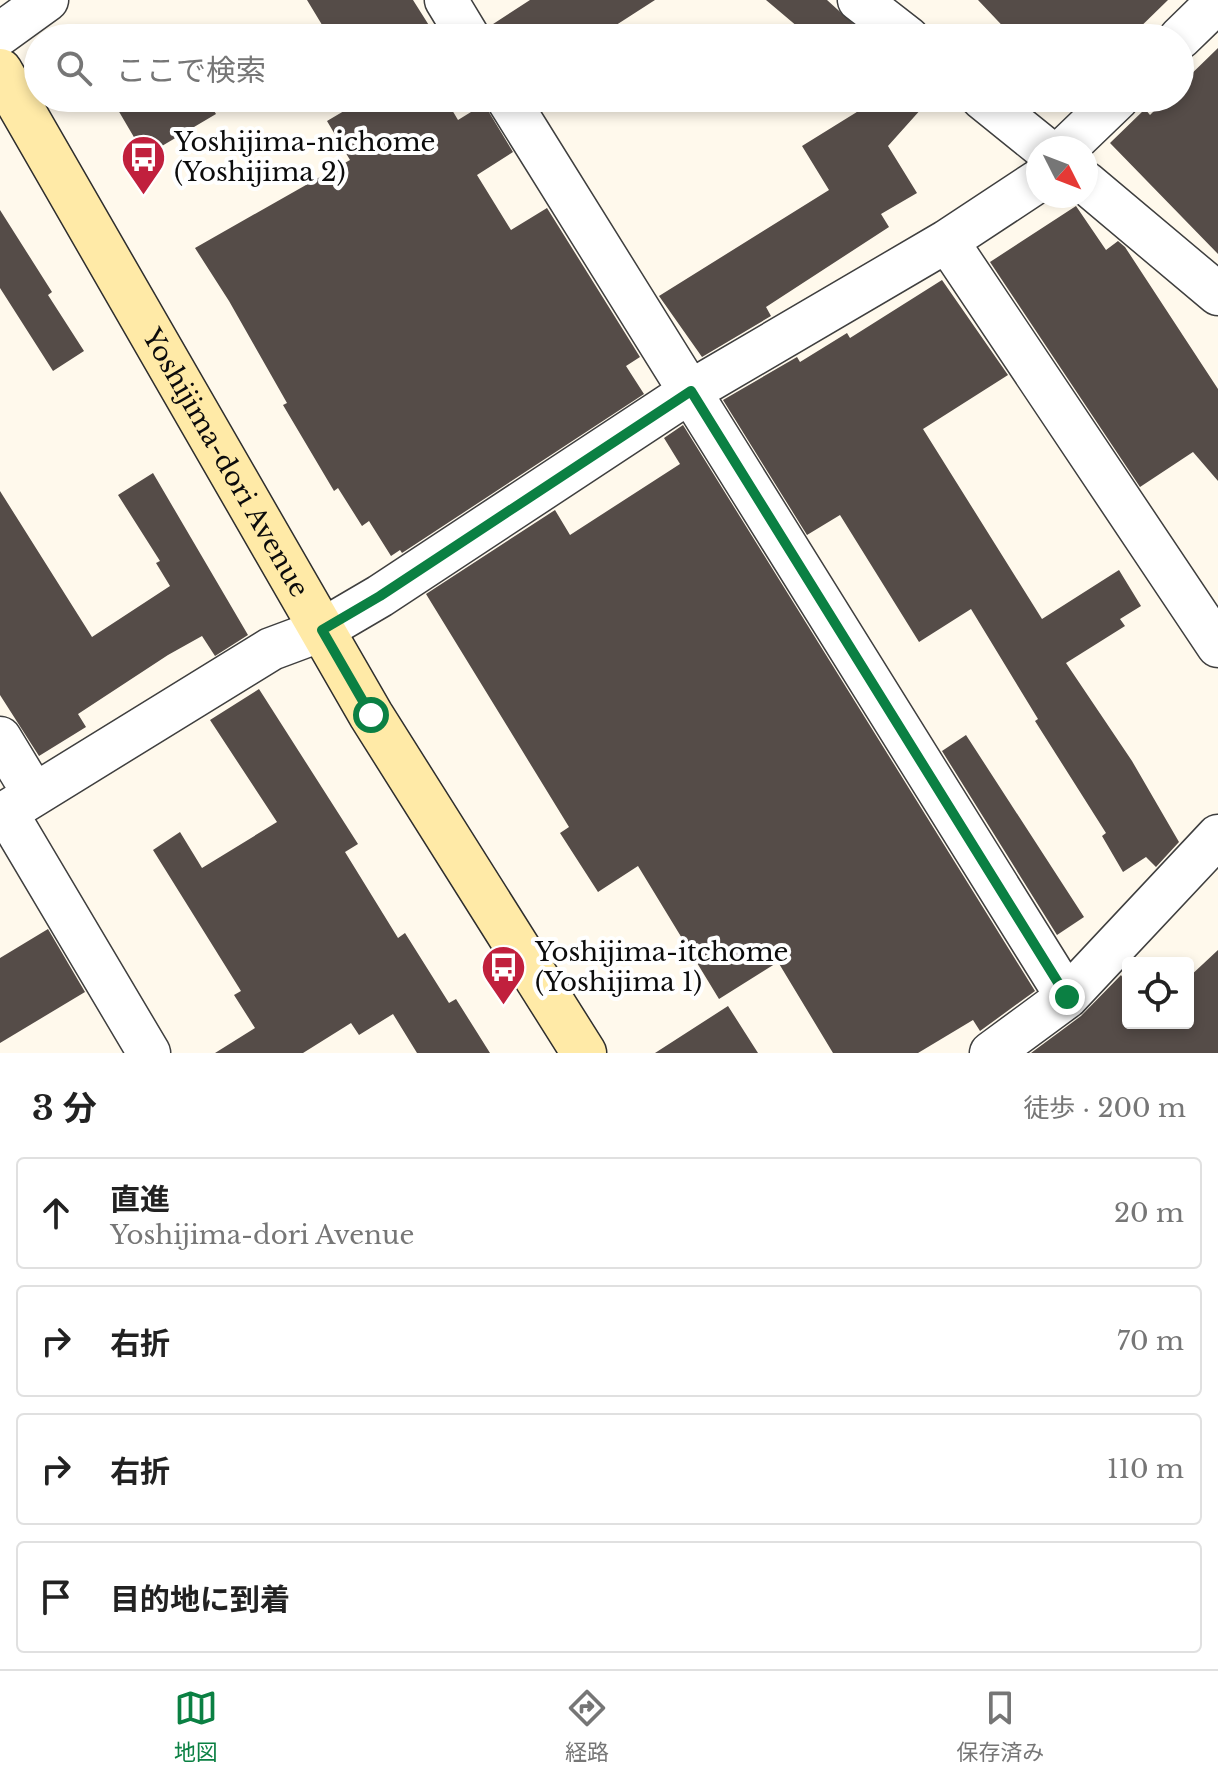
<!DOCTYPE html>
<html lang="ja">
<meta charset="utf-8">
<style>
:root{--surface:#fff;--page:#f6f6f6;--text:#222;--muted:#767676;--line:#e0e0e0;--accent:#0b8043}
body{margin:0;font-family:"Libre Baskerville","Noto Sans JP",serif;background:var(--page);color:var(--text)}
.controls{position:absolute;right:24px;bottom:24px;display:grid;overflow:hidden;border-radius:8px;box-shadow:0 4px 12px #0003}
.controls button{width:72px;height:72px;display:grid;place-items:center;padding:0;border:0;border-bottom:2px solid var(--line);background:var(--surface);color:var(--text);font:40px sans-serif}
.compass{position:absolute;left:1026px;top:136px;width:72px;height:72px;border-radius:50%;background:var(--surface);box-shadow:0 4px 12px #0003;rotate:132deg}
.stop{position:absolute;width:24px;height:24px;margin:-18px;border:6px solid #0b8043;border-radius:50%;background:#fff}
.stop.end{background:#0b8043;border-color:#fff;box-shadow:0 2px 8px #0008}
.list{margin:0;padding:0;list-style:none}
h2{display:flex;justify-content:space-between;align-items:center;height:104px;margin:0;padding:0 32px;font-size:34px}
h2 small{font-size:26px;font-weight:400;color:var(--muted)}
.list li{display:grid;grid-template-columns:52px 1fr auto;gap:24px;align-items:center;box-sizing:border-box;height:112px;margin:0 16px 16px;padding:0 16px;border:2px solid var(--line);border-radius:8px}
.list b{display:block;font-size:30px;white-space:nowrap}
.list p{margin:0;font-size:26px;white-space:nowrap;color:var(--muted)}
.list em{font-size:26px;font-style:normal;color:var(--muted)}
.icon{flex:none;width:44px;height:44px;fill:none;stroke:currentColor;stroke-width:2;stroke-linecap:round;stroke-linejoin:round}
.map{position:relative;flex:none;width:1218px;height:1053px;overflow:hidden}
.search{position:absolute;background:var(--surface);box-shadow:0 4px 12px #0003;left:24px;right:24px;top:24px;height:88px;display:flex;align-items:center;gap:20px;box-sizing:border-box;padding:0 28px;border-radius:44px;color:var(--muted);font-size:30px}
.sheet{height:616px;background:var(--surface)}
nav{display:flex;justify-content:space-around;align-items:center;box-sizing:border-box;height:112px;border-top:2px solid var(--line);background:var(--surface);font-size:22px;color:var(--muted)}
nav a{display:grid;justify-items:center;gap:4px}
nav .on{color:var(--accent)}
.map>svg:first-child{display:block}
</style>
<div class="map">
<svg width="1218" height="1053" viewBox="0 0 1218 1053">
<rect width="100%" height="100%" fill="#fff9ec"/>
<!-- building -->
<path fill="#554c48" d="M 307,0 L 413,0 L 437,38 L 330,38 Z
M 530,0 L 655,0 L 596,38 L 493,38 L 490,26 Z
M 766,0 L 827,0 L 869,38 L 811,38 Z
M 978,0 L 1168,0 L 1129,38 L 1014,38 Z
M 1218,48 L 1218,254 L 1110,143 L 1145,109 L 1150,115 L 1167,98 L 1180,98 L 1180,85 Z
M 111,98 L 206,98 L 216,114 L 145,156 Z
M 366,98 L 445,98 L 458,120 L 484,104 L 513,152 L 477,175 L 511,230 L 547,208 L 640,357 L 626,366 L 644,394 L 402,553 L 400,550 L 391,556 L 369,521 L 362,526 L 338,488 L 334,491 L 283,405 L 287,403 L 229,301 L 195,248 L 350,160 L 327,121 Z
M 868,98 L 931,98 L 888,146 L 917,193 L 881,214 L 889,227 L 766,307 L 771,316 L 702,357 L 659,296 L 829,190 L 802,146 L 873,102 Z
M 1076,206 L 1106,250 L 1118,241 L 1125,247 L 1218,389 L 1218,481 L 1193,452 L 1140,487 L 990,262 Z
M 0,210 L 52,292 L 48,295 L 84,351 L 53,371 L 0,288 Z
M 942,280 L 1008,375 L 923,429 L 1042,619 L 1119,570 L 1141,606 L 1120,619 L 1125,626 L 1066,663 L 1132,761 L 1179,842 L 1156,867 L 1146,857 L 1123,872 L 1102,836 L 1106,833 L 1035,721 L 1038,719 L 971,609 L 919,642 L 840,515 L 807,535 L 723,400 L 797,357 L 800,362 L 847,333 L 850,338 Z
M 683,425 L 1035,991 L 980,1031 L 973,1020 L 918,1053 L 833,1053 L 778,962 L 719,999 L 638,866 L 598,892 L 560,833 L 569,827 L 426,594 L 555,510 L 570,535 L 680,464 L 664,438 Z
M 153,473 L 248,635 L 215,656 L 202,636 L 168,655 L 78,714 L 86,727 L 39,756 L 0,695 L 0,491 L 92,637 L 170,586 L 156,563 L 160,561 L 118,495 Z
M 259,689 L 358,844 L 345,852 L 398,938 L 405,933 L 449,1003 L 456,999 L 490,1053 L 417,1053 L 393,1014 L 359,1035 L 351,1023 L 303,1053 L 215,1053 L 255,1028 L 234,995 L 241,991 L 153,850 L 180,832 L 202,868 L 277,822 L 210,720 Z
M 966,735 L 1084,917 L 1057,935 L 942,751 Z
M 48,929 L 85,992 L 0,1043 L 0,958 Z
M 1218,950 L 1218,1053 L 1031,1053 L 1081,1016 L 1121,975 L 1128,986 L 1128,1023 L 1188,1023 L 1188,978 Z
M 728,1006 L 758,1053 L 655,1053 Z"/>
<g fill="none" stroke-linecap="round" stroke-linejoin="round">
<defs>
<path id="street" d="M 446,0 L 469,38
M 859,0 L 908,38
M 0,34 L 47,0
M 1180,38 L 1218,1
M 507,98 L 1067,997
M 982,98 L 1044,148
M 1066,148 L 1118,98
M 1086,183 L 1218,294
M 947,241 L 1218,646
M 0,738 L 34,794
M 6,812 L 149,1053
M 0,816 L 271,649 L 322,630 L 380,596 L 691,391 L 947,241 L 1038,181
M 991,1053 L 1067,997 L 1218,836"/>
<g id="secondary">
<path id="s1" d="M 0,71 L 371,715 L 584,1053"/>
</g>
</defs>
<!-- street casing -->
<use href="#street" stroke="#3f3f3f" stroke-width="45"/>
<!-- secondary casing -->
<use href="#secondary" stroke="#2e2e2e" stroke-width="47"/>
<!-- street -->
<use href="#street" stroke="#fff" stroke-width="42"/>
<!-- secondary -->
<use href="#secondary" stroke="#ffeaa7" stroke-width="44"/>
</g>
<g fill="none" stroke-linecap="round" stroke-linejoin="round">
<!-- route -->
<path stroke="#0b8043" stroke-width="10" d="M 371,715 L 322,630 L 380,596 L 691,391 L 1067,997"/>
</g>
<!-- icons -->
<defs>
<symbol id="bus-pin" viewBox="-11 -11 22 30"><path d="M0 17L-7.5 6A9.5 9.5 0 1 1 7.5 6Z" fill="#c1203d" stroke="#fff"/><path d="M-5-6H5V4H4V6H2V4H-2V6H-4V4H-5ZM-3.5-4V0h7V-4ZM-3.5 1.2v1.5H-2V1.2ZM2 1.2v1.5H3.5V1.2Z" fill="#fff"/></symbol>
</defs>
<g fill-rule="evenodd">
<use href="#bus-pin" x="118" y="132" width="51" height="69"/>
<use href="#bus-pin" x="478" y="942" width="51" height="69"/>
</g>
<g text-anchor="middle" stroke-width="8" stroke-linejoin="round" paint-order="stroke">
<!-- poi labels -->
<g font-size="26" fill="#0c0c0c" stroke="#fff" text-anchor="start">
<text x="174" y="151">Yoshijima-nichome<tspan x="174" dy="30">(Yoshijima 2)</tspan></text>
<text x="535" y="961">Yoshijima-itchome<tspan x="535" dy="30">(Yoshijima 1)</tspan></text>
</g>
<!-- street labels -->
<g font-size="26" fill="#0c0c0c" stroke="#fff">
<text dy="9" stroke="none"><textPath href="#s1" startOffset="452">Yoshijima-dori Avenue</textPath></text>
</g>
</g>
</svg>
<div class="controls">
<button><svg class="icon" aria-label="locate" viewBox="0 0 24 24"><circle cx="12" cy="12" r="6"/><path d="M12 2v4M12 18v4M2 12h4M18 12h4"/></svg></button>
</div>
<svg class="compass" viewBox="-18 -18 36 36"><path d="M0-13l5 13h-10z" fill="#e53935"/><path d="M0 13l5-13h-10z" fill="#767676"/></svg>
<div class="stop" style="left:371px;top:715px"></div>
<div class="stop end" style="left:1067px;top:997px"></div>
<div class="search"><svg class="icon" aria-label="search" viewBox="0 0 24 24"><circle cx="10" cy="10" r="6"/><path d="M15 15l6 6"/></svg>ここで検索</div>
</div>
<section class="sheet">
<h2>3 分<small>徒歩 · 200 m</small></h2>
<ul class="list">
<li><svg class="icon" aria-label="ahead" viewBox="0 0 24 24"><path d="M12 20V5M6 11l6-6 6 6"/></svg><div><b>直進</b><p>Yoshijima-dori Avenue</p></div><em>20 m</em></li>
<li><svg class="icon" aria-label="right" viewBox="0 0 24 24"><path d="M7 20v-9h11M14 6l5 5-5 5"/></svg><div><b>右折</b></div><em>70 m</em></li>
<li><svg class="icon" aria-label="right" viewBox="0 0 24 24"><path d="M7 20v-9h11M14 6l5 5-5 5"/></svg><div><b>右折</b></div><em>110 m</em></li>
<li><svg class="icon" aria-label="arrive" viewBox="0 0 24 24"><path d="M6 21V4h12l-3 4 3 4H6"/></svg><div><b>目的地に到着</b></div></li>
</ul>
</section>
<nav>
<a class="on"><svg class="icon" aria-label="map" viewBox="0 0 24 24"><path d="M3 6l6-2 6 2 6-2v14l-6 2-6-2-6 2zM9 4v14M15 6v14"/></svg>地図</a>
<a><svg class="icon" aria-label="directions" viewBox="0 0 24 24"><path d="M12 3l9 9-9 9-9-9zM9 14v-3h6M13 9l2 2-2 2"/></svg>経路</a>
<a><svg class="icon" aria-label="saved" viewBox="0 0 24 24"><path d="M7 4h10v16l-5-4-5 4z"/></svg>保存済み</a>
</nav>
